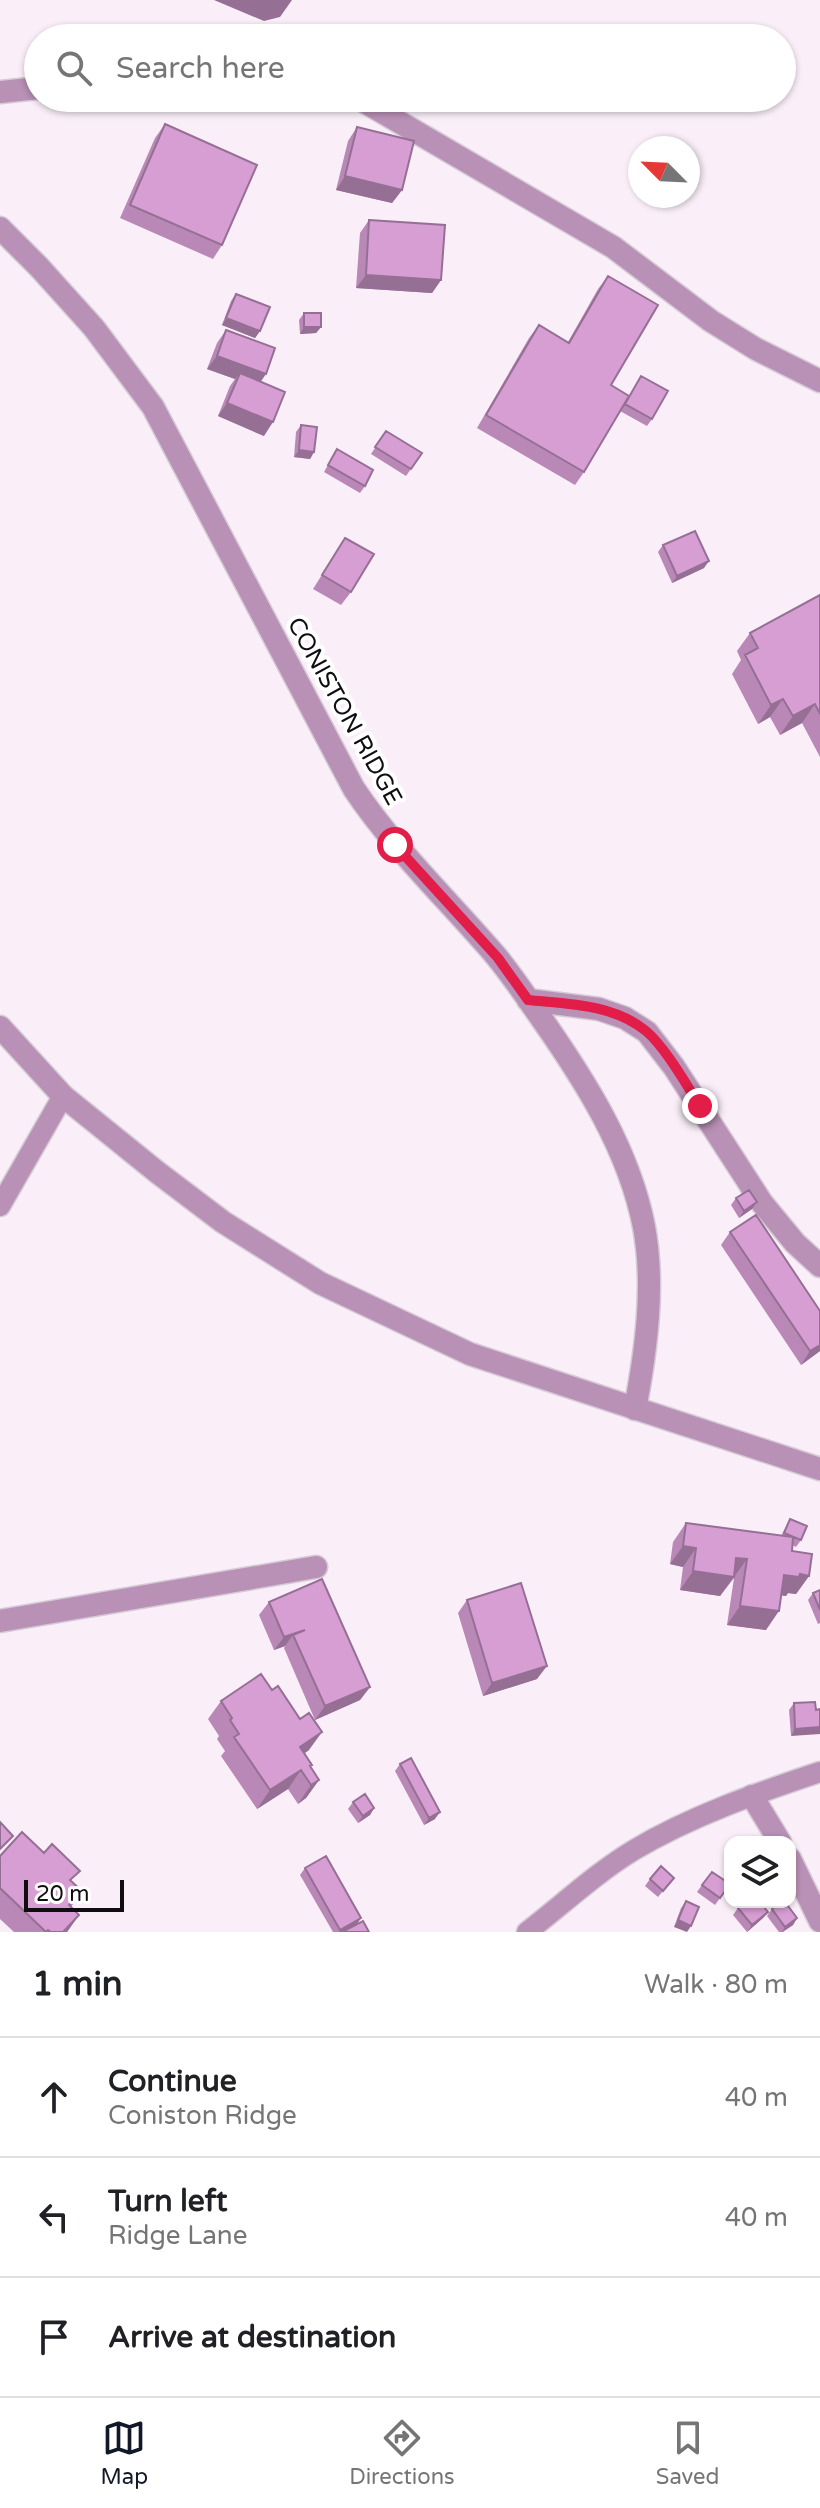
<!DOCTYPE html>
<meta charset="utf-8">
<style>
:root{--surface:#fff;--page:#f6f6f6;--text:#202124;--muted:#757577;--line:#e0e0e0;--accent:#111827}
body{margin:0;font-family:"Varela Round",sans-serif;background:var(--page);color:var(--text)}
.controls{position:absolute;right:24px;bottom:24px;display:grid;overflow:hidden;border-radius:16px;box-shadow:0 2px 6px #0004}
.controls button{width:72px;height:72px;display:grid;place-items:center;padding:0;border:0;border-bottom:2px solid var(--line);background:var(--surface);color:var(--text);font:40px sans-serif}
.compass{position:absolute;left:628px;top:136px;width:72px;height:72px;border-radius:50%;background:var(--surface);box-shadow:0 2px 6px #0004;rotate:294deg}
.scale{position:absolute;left:24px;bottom:20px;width:100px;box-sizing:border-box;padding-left:8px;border:4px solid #100d10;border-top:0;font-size:22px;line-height:28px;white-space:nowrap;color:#100d10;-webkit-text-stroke:6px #fff;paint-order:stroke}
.stop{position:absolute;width:24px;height:24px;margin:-18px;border:6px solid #e11d48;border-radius:50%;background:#fff}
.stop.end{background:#e11d48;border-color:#fff;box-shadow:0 2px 8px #0008}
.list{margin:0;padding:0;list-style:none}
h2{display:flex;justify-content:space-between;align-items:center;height:104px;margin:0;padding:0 32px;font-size:34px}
h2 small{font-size:26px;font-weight:400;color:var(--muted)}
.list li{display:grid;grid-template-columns:52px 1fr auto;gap:24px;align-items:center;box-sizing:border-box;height:120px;padding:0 32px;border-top:2px solid var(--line)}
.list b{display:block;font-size:30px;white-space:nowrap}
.list p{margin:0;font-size:26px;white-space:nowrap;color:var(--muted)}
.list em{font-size:26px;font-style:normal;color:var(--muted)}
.icon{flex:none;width:44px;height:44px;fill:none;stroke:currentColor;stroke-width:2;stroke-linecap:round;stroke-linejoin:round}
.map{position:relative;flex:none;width:820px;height:1932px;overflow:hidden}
.search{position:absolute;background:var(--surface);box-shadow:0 2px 6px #0004;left:24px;right:24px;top:24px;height:88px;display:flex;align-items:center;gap:20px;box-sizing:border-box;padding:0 28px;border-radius:44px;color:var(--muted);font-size:30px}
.sheet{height:464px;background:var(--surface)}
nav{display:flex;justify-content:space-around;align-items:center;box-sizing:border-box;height:112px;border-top:2px solid var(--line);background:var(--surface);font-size:22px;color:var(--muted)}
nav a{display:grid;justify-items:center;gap:4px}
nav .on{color:var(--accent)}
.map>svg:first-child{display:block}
</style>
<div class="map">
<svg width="820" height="1932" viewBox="0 0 820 1932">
<rect width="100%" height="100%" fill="#faeff9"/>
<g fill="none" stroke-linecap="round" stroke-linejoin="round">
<defs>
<path id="service" d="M 0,1206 L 63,1096
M 527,1932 C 562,1905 596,1873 634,1850 C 691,1816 757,1793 820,1772"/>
<path id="minor" d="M 0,92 L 38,88
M 358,98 L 613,247 L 711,321 L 756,349 L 820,381
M 0,228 L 39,267 L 94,328 L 153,407 L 354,789 C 395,850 448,900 496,956 C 511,974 525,995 539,1015 C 584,1079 629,1149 644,1227 C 655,1286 646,1351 635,1409
M 528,1000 L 599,1009 L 625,1018 L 647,1032 L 674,1067 L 762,1203 L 795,1243 L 820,1266
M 0,1621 L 316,1567
M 752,1796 L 780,1842
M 790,1859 L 820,1921"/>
<path id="tertiary" d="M 0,1027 L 63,1096 L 157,1172 L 223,1222 L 320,1283 L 470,1354 L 820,1469"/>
</defs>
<!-- service casing -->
<use href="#service" stroke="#d5cbd4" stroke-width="23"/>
<!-- minor casing -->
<use href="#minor" stroke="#d5cbd4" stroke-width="25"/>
<!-- tertiary casing -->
<use href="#tertiary" stroke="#d5cbd4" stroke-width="25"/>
<!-- service -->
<use href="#service" stroke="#b990b6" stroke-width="20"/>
<!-- minor -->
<use href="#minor" stroke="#b990b6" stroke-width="22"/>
<!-- tertiary -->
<use href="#tertiary" stroke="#b990b6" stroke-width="22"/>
</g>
<!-- wall -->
<path fill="#b988b6" d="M 165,124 L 222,245 L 213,259 L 120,218 L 155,138 Z
M 357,127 L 402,190 L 392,203 L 336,190 L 348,141 Z
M 369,220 L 441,280 L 432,293 L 356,288 L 360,233 Z
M 608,276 L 584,472 L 575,485 L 477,428 L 529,338 L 539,325 L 568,342 L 598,289 Z
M 236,294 L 260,331 L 255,338 L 222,325 L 231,301 Z
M 304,313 L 321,327 L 316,333 L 300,334 L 299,320 Z
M 226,330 L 261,382 L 264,436 L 218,416 L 230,386 L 235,379 L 207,369 L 217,343 Z
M 641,376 L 652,419 L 647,426 L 620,411 Z
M 301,425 L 314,452 L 310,459 L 294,457 L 296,432 Z
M 386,431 L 422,453 L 406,476 L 371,454 Z
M 337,449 L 365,486 L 360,493 L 324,472 Z
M 345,538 L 351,592 L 341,605 L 313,589 Z
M 663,545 L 704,568 L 672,583 L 658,552 Z
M 820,595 L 820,757 L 802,723 L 780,735 L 770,717 L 758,724 L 732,674 L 741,660 L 737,651 L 750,633 Z
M 736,1198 L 752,1209 L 739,1218 L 731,1205 Z
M 730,1232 L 820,1351 L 801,1365 L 721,1245 Z
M 790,1519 L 801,1540 L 796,1547 L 792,1545 L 792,1551 L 809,1576 L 796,1594 L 788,1593 L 786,1596 L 781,1595 L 766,1630 L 727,1625 L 734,1578 L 720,1596 L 680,1590 L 683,1567 L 670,1564 L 673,1542 L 686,1523 L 781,1536 Z
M 820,1590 L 820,1623 L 818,1624 L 808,1600 L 813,1593 Z
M 467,1600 L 537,1679 L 483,1696 L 458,1613 Z
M 269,1602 L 370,1687 L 360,1700 L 315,1720 L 284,1648 L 285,1646 L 274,1650 L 259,1615 Z
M 221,1701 L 309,1750 L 305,1753 L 311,1767 L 319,1780 L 306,1798 L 298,1804 L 288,1789 L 257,1809 L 221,1756 L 225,1751 L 217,1739 L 219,1736 L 208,1719 Z
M 815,1702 L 791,1736 L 789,1710 L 794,1703 Z
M 400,1764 L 435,1819 L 424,1825 L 395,1771 Z
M 353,1802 L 374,1808 L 370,1815 L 358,1823 L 348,1809 Z
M 0,1856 L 72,1882 L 82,1891 L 71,1907 L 79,1915 L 67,1932 L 14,1932 L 0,1919 Z
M 305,1868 L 361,1918 L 357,1924 L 369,1932 L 333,1932 L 300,1875 Z
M 674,1878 L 658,1897 L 645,1886 L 650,1879 Z
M 730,1884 L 715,1905 L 697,1892 L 702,1885 Z
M 686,1901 L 699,1907 L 674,1927 L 681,1908 Z
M 738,1908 L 768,1912 L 763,1918 L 747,1932 L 733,1915 Z
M 772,1909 L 797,1918 L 793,1925 L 783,1932 L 779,1932 L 767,1916 Z"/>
<!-- shaded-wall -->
<path fill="#966f94" d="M 214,0 L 292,0 L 280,17 L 264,21 Z
M 345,176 L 402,190 L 392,203 L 336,190 Z
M 366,275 L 441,280 L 432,293 L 356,288 Z
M 226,318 L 260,331 L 255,338 L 222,325 Z
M 304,327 L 321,327 L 316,333 L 300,334 Z
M 217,356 L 266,374 L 257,387 L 240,373 L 235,379 L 207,369 Z
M 227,403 L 273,422 L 264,436 L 218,416 Z
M 299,450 L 314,452 L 310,459 L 294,457 Z
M 709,561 L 704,568 L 672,583 L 677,576 Z
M 783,699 L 770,717 L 758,724 L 771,705 Z
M 815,704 L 802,723 L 780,735 L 793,716 Z
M 757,1202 L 752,1209 L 739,1218 L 744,1211 Z
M 820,1345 L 820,1351 L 801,1365 L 810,1351 Z
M 683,1546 L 696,1548 L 683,1567 L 670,1564 Z
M 736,1558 L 747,1559 L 720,1596 L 680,1590 L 693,1571 Z
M 800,1574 L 809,1576 L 796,1594 L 788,1593 L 786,1596 L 771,1594 L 784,1575 Z
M 740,1606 L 779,1611 L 766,1630 L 727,1625 Z
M 305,1630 L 293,1635 L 285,1646 L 274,1650 L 284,1637 Z
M 547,1666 L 537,1679 L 483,1696 L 492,1683 Z
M 370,1687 L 360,1700 L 315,1720 L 325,1706 Z
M 820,1727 L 820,1734 L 791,1736 L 795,1729 Z
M 322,1732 L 309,1750 L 287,1765 L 300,1747 Z
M 301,1770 L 288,1789 L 257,1809 L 270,1790 Z
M 319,1780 L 306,1798 L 298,1804 L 311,1785 Z
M 374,1808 L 370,1815 L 358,1823 L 363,1816 Z
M 440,1812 L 435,1819 L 424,1825 L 429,1818 Z
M 768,1912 L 763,1918 L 747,1932 L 752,1925 Z
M 79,1915 L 67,1932 L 63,1932 Z
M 361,1918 L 356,1925 L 344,1932 L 339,1932 L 340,1930 Z
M 797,1918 L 793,1925 L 782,1932 L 785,1927 Z
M 678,1920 L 691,1926 L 687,1932 L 674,1927 Z"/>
<!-- building -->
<path fill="#d79ed4" stroke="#966f94" stroke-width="2" d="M 165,124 L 257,165 L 222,245 L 130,205 Z
M 357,127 L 414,141 L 402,190 L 345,176 Z
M 369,220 L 445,225 L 441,280 L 366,275 Z
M 608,276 L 658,305 L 611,385 L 629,396 L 584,472 L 486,415 L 539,325 L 569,343 Z
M 236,294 L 270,307 L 260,331 L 226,318 Z
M 304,313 L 321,313 L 321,327 L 304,327 Z
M 226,330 L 275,348 L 266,374 L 217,356 Z
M 240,373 L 285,392 L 273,422 L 227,403 Z
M 641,376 L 668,391 L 652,419 L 625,404 Z
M 301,425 L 317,427 L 314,452 L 299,450 Z
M 386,431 L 422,453 L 411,469 L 375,447 Z
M 337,449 L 373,470 L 365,486 L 328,465 Z
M 695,531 L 709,561 L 677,576 L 663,545 Z
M 345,538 L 374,554 L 351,592 L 322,575 Z
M 820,595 L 820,714 L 815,704 L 793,716 L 783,699 L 771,705 L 745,655 L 758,648 L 750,633 Z
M 749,1190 L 757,1202 L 744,1211 L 736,1198 Z
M 756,1215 L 820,1311 L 820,1345 L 810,1351 L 730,1232 Z
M 790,1519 L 807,1526 L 801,1540 L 784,1533 Z
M 686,1523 L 793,1537 L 792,1551 L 812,1554 L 809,1576 L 800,1574 L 799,1577 L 784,1575 L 779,1611 L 740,1606 L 747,1559 L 736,1558 L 734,1577 L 693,1571 L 696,1548 L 683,1546 Z
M 322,1579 L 370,1687 L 325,1706 L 293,1635 L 305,1630 L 284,1637 L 269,1602 Z
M 521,1583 L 547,1666 L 492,1683 L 467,1600 Z
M 820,1590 L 820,1610 L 813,1593 Z
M 261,1674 L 272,1690 L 278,1686 L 300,1719 L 309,1713 L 322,1732 L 300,1747 L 312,1765 L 310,1766 L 319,1780 L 311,1785 L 301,1770 L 270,1790 L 234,1737 L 239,1734 L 230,1720 L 232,1718 L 221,1701 Z
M 815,1702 L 816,1710 L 820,1709 L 820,1727 L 795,1729 L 794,1703 Z
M 411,1758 L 440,1812 L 429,1818 L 400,1764 Z
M 365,1794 L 374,1808 L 363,1816 L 353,1802 Z
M 0,1822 L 13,1836 L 0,1849 Z
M 22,1832 L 44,1853 L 52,1844 L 80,1871 L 70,1880 L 82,1891 L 69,1905 L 79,1915 L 63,1932 L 51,1932 L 48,1930 L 46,1932 L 0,1888 L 0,1856 Z
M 326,1856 L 361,1918 L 340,1930 L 305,1868 Z
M 661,1866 L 674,1878 L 663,1891 L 650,1879 Z
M 712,1872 L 730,1884 L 720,1898 L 702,1885 Z
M 686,1901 L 699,1907 L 691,1926 L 678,1920 Z
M 745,1902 L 760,1902 L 768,1912 L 752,1925 L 738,1908 Z
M 781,1902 L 785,1902 L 797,1918 L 785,1927 L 772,1909 Z
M 363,1921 L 369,1932 L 342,1932 Z"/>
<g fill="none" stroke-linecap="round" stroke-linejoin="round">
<!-- route -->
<path stroke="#e11d48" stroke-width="10" d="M 395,845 L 498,958 L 528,1000 C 568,1004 613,1004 646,1031 C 665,1047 686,1084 700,1106"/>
</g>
<g text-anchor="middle" stroke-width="8" stroke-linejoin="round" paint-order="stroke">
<!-- street labels -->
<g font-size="24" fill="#100d10" stroke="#fff">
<text transform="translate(345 711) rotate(61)" y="8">CONISTON RIDGE</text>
</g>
</g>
</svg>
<div class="controls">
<button><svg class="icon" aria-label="layers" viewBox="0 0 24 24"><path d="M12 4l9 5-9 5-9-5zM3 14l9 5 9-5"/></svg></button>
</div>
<svg class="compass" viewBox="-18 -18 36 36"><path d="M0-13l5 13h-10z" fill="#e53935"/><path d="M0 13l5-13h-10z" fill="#757577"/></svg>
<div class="scale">20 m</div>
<div class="stop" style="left:395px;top:845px"></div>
<div class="stop end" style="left:700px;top:1106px"></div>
<div class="search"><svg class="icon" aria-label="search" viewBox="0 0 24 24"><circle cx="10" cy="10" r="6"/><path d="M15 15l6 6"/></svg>Search here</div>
</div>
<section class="sheet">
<h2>1 min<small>Walk · 80 m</small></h2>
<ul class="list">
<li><svg class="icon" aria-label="ahead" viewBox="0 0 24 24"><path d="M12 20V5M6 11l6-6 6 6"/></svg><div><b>Continue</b><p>Coniston Ridge</p></div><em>40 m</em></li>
<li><svg class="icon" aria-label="left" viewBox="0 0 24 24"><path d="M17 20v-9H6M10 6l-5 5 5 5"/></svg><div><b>Turn left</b><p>Ridge Lane</p></div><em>40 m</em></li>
<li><svg class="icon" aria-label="arrive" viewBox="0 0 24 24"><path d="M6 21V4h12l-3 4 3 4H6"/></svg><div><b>Arrive at destination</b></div></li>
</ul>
</section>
<nav>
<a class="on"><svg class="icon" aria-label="map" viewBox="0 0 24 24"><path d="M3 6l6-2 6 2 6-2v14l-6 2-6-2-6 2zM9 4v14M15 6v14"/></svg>Map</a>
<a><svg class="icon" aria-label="directions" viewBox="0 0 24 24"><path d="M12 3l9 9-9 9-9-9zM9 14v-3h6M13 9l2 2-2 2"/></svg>Directions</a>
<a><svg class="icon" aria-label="saved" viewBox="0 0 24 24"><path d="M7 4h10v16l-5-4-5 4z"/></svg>Saved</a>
</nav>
